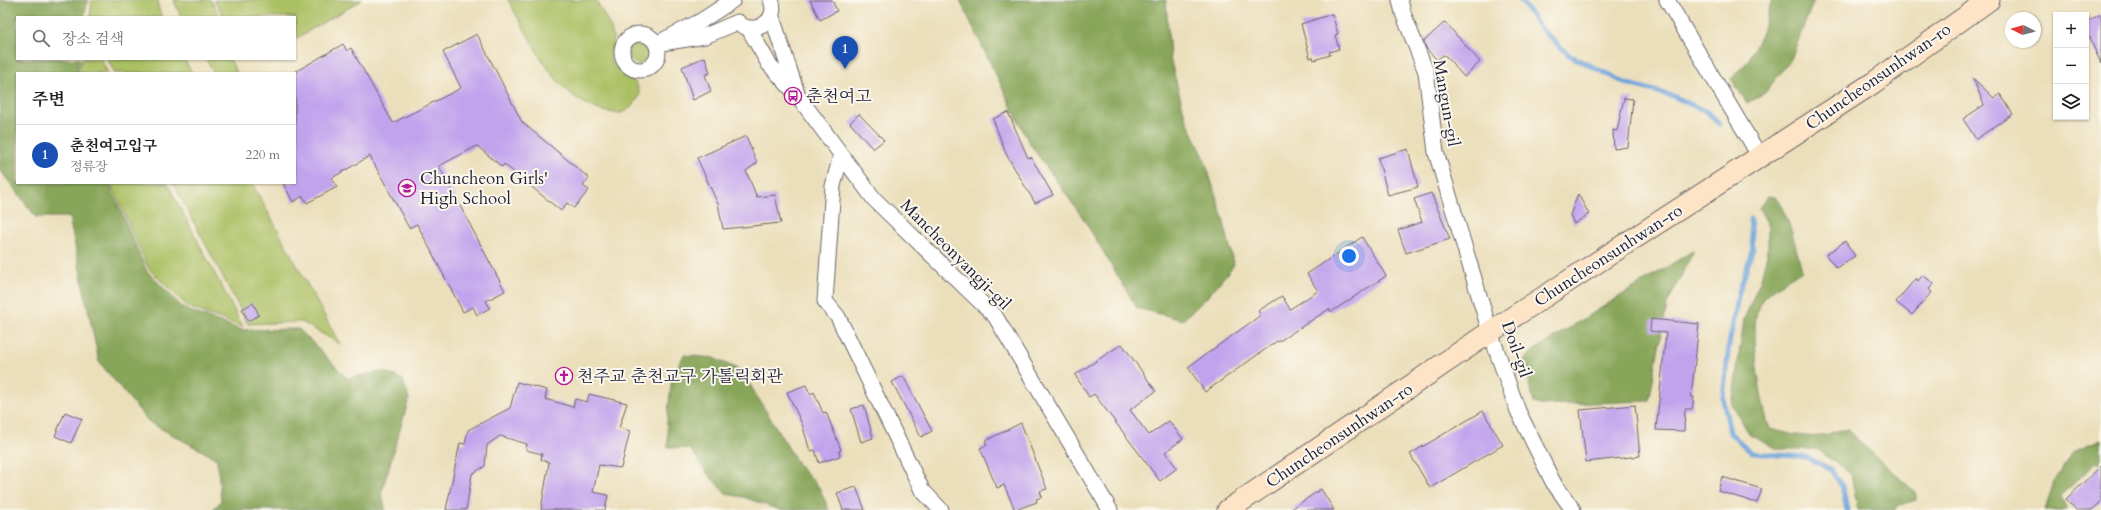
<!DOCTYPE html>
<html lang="ko">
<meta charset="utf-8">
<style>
:root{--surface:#fff;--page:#f6f6f6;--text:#202124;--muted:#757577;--line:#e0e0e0;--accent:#b5179e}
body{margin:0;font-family:Cardo,"Noto Serif KR",serif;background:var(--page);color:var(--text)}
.controls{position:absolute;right:12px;top:12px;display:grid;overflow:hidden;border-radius:0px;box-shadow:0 1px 3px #0004}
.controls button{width:36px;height:36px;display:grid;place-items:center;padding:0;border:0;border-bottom:1px solid var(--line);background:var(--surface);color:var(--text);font:20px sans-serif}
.compass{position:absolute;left:2005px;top:12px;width:36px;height:36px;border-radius:50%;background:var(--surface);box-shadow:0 1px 3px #0004;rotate:276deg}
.you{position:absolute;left:1349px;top:256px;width:14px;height:14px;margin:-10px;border:3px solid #fff;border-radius:50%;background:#1a73e8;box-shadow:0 0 0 6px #1a73e833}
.badge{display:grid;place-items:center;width:26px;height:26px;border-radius:50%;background:var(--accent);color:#fff;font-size:13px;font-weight:700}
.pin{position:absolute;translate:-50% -33px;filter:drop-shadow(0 1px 2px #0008)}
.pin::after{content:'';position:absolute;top:21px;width:14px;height:12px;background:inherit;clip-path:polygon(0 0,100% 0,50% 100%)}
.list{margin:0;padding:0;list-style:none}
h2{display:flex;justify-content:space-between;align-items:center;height:52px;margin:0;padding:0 16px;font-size:17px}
h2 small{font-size:13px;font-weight:400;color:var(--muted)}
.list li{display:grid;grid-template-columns:26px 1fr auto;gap:12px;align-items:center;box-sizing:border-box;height:60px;padding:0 16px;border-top:1px solid var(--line)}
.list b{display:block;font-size:15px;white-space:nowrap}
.list p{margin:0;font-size:13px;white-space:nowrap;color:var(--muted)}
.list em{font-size:13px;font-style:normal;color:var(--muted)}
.icon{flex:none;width:22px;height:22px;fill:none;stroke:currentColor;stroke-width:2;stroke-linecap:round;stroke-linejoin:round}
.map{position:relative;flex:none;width:2101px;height:510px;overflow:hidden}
.search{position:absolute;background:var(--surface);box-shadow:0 1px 3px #0004;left:16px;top:16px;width:280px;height:44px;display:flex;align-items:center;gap:10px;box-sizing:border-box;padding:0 14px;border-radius:0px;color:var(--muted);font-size:15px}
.panel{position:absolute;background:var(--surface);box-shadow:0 1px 3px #0004;left:16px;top:72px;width:280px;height:112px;border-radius:0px}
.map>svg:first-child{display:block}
</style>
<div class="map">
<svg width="2101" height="510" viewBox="0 0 2101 510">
<rect width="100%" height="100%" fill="#fbf7ec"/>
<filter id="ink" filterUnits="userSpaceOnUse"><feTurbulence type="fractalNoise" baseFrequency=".025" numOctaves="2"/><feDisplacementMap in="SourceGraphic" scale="8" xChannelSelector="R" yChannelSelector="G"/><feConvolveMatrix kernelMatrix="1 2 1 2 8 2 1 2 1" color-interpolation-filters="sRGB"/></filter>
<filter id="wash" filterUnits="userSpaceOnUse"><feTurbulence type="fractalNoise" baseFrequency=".012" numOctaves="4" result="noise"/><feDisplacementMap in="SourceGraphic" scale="16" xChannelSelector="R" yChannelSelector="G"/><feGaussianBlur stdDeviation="0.9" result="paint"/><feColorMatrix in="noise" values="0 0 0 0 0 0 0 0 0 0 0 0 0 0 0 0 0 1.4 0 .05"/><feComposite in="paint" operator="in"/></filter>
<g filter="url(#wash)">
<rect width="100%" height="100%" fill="#ebdfbb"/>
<!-- green -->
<path fill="#abc064" stroke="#667150" d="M 92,0 L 158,0 L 158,7 L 162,17 L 90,17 Z
M 174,0 L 211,0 L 220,17 L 181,17 Z
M 214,0 L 362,0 L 295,39 L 295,17 L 224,17 Z
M 508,0 L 596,0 L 611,28 L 613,38 L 610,60 L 625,77 L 636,83 L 640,93 C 636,104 627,115 614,113 C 557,106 534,44 508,0 Z
M628 53a11 11 0 1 1 22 0a11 11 0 1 1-22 0Z
M 81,59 L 101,59 L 108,73 L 79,73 Z
M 107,59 L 184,59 L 192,73 L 115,73 Z
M 206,59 L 230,59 L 237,73 L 214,73 Z
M 111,183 L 167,183 L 243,327 L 188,307 L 148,268 Z
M 173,183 L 252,183 L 340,344 L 302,322 L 248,324 Z"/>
<!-- forest -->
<path fill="#88a65a" stroke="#55644a" d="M 0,0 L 88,0 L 84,17 L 17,17 L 17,59 L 79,59 L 77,73 L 17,73 L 17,183 L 109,183 L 146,270 L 184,309 L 242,330 L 299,329 L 347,378 L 383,371 L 403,380 L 409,399 L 381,494 L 386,510 L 212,510 L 221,501 L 217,459 L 149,422 L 99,362 L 69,217 L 36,217 L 0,170 Z
M 960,0 L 1166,0 L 1170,58 L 1185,116 L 1203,155 L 1223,218 L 1234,265 L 1208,296 L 1183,320 L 1137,308 L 1083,218 L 1028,141 Z
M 1772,0 L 1814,0 L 1791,59 L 1765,93 L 1747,103 L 1731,79 L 1748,61 L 1761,35 Z
M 1767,196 L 1775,197 C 1790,216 1795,246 1802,270 C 1790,278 1771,289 1762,300 C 1746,319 1761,406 1770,429 C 1786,433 1804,438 1821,436 C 1832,434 1835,429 1849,430 L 1863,445 L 1916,493 L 1916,500 L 1897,506 L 1895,510 L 1858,510 L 1851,474 L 1817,449 L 1778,449 L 1750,435 L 1732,405 L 1744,319 L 1761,279 L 1768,250 L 1768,225 L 1759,208 Z
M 1694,250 L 1667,304 L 1649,401 L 1540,405 L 1534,403 L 1523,361 L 1534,350 Z
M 684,355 L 713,358 L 741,370 L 800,467 L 819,487 L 829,510 L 780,510 L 743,497 L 726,494 L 706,472 L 690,449 L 668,447 L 667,422 L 672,376 Z
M 2101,440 L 2101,463 L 2096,462 L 2061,496 L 2067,510 L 2045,510 L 2055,479 L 2072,452 Z"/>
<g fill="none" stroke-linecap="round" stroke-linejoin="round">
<!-- stream -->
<path stroke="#6fa4dc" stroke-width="5" d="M 1521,0 L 1540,28 L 1569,55 L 1625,83 L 1673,96 L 1707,112 L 1719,124
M 1750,219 L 1753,248 L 1739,292 L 1729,345 L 1723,398 L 1730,433 L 1752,453 L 1806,457 L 1830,469 L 1842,486 L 1847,510"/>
</g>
<g id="blocks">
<!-- building -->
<path fill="#c1a3ed" d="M 810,0 L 832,0 L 837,11 L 820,20 Z
M 1332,14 L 1338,34 L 1335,35 L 1339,49 L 1329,52 L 1330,55 L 1314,60 L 1313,57 L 1310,58 L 1301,24 Z
M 2101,14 L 2101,63 L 2086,31 L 2086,22 Z
M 1445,22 L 1480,62 L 1464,77 L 1447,57 L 1443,55 L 1437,60 L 1426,48 L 1424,41 Z
M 477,34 L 522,122 L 589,178 L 583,186 L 589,190 L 574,208 L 567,203 L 561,211 L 504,164 L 502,167 L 477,146 L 439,166 L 505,291 L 486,301 L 490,308 L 477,315 L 473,307 L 463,312 L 417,224 L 409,228 L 370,156 L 332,178 L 337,187 L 307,203 L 303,196 L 293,202 L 283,183 L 295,183 L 295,72 L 343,44 L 347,51 L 351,48 L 393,123 L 461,88 L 443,52 Z
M 705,57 L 710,73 L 705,75 L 711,91 L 693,100 L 682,67 Z
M 1973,78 L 1994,98 L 2000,94 L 2013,114 L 1976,139 L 1963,119 L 1984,105 Z
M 1624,98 L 1633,99 L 1628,147 L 1614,149 L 1613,130 L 1617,131 Z
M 1008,112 L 1028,158 L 1031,157 L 1053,195 L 1035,203 L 1006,154 L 993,119 Z
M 859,114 L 884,140 L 873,149 L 850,123 Z
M 746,136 L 757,163 L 746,171 L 757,197 L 775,195 L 781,223 L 723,229 L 718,204 L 697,158 Z
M 1408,149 L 1418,187 L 1388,195 L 1378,158 Z
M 1431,193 L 1450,239 L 1406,253 L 1398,230 L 1422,222 L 1414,199 Z
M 1578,194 L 1589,214 L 1574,224 L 1570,215 Z
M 1362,237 L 1386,276 L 1331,312 L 1329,309 L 1278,342 L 1277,341 L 1205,392 L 1188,367 L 1261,315 L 1258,311 L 1282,296 L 1290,309 L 1318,291 L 1307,274 Z
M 1845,241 L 1855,256 L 1836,268 L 1826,255 Z
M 1923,275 L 1934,284 L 1929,289 L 1932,292 L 1912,315 L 1896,302 L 1916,278 L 1918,281 Z
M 253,303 L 259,315 L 248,321 L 242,309 Z
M 1651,319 L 1699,324 L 1691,397 L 1694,397 L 1692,409 L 1685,409 L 1684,431 L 1656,430 L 1666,333 L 1650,331 Z
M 1122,344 L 1156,391 L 1130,410 L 1149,435 L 1169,421 L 1183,439 L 1165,452 L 1177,468 L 1160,481 L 1094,394 L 1089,397 L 1075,375 Z
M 903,376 L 932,431 L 921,437 L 892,382 Z
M 517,382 L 547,390 L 545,399 L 573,407 L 575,399 L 587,402 L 589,394 L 627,403 L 619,428 L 630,431 L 621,468 L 599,465 L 593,492 L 608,495 L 605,510 L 541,510 L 549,462 L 541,460 L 542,454 L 526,450 L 527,444 L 500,436 L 487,445 L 485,466 L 472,474 L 466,510 L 446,510 L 460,443 L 465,444 L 468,430 L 510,408 Z
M 806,385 L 810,394 L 814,392 L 823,413 L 826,412 L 841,450 L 839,451 L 840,456 L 819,463 L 815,450 L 810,451 L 802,424 L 787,392 Z
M 864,405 L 873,438 L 861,442 L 851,409 Z
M 1635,405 L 1640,456 L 1586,462 L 1580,410 Z
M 1483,411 L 1503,445 L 1430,488 L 1410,454 Z
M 65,412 L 82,419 L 71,443 L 55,436 Z
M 1021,423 L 1047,489 L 1040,491 L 1042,497 L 1036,499 L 1037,502 L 1015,510 L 1004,485 L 997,488 L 980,448 L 987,445 L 985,441 Z
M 2101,466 L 2101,502 L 2092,510 L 2076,510 L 2066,499 Z
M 1722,477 L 1762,489 L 1757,503 L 1718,491 Z
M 856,487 L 865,510 L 843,510 L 837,493 Z
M 1321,489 L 1334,510 L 1290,510 Z"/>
</g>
</g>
<g filter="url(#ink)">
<use href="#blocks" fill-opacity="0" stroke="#686468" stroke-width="1"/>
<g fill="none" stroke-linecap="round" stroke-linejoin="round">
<defs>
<path id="street" d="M 733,0 L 701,21 L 656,44 L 705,36 L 738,22
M 1400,0 L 1403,13 L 1426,72 L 1436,152 L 1490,332 L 1518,411 L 1553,482 L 1573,510
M 1667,0 L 1760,157
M 741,25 C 758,35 779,19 771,0
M 749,29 L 769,64 L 798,96 L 772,17
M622 52a18 18 0 1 1 36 0a18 18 0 1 1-36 0Z
M 798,96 L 874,199 L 995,316 L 1110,510
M 841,155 L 833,186 L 825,301 L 838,317 L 922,490 L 941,510"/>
<path id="secondary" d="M 1228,510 L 1490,332 L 1873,83 L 1989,0"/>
</defs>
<!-- street casing -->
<use href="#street" stroke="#686468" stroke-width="17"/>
<!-- secondary casing -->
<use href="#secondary" stroke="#686468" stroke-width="23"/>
<!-- street -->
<use href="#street" stroke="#fff" stroke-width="15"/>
<!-- secondary -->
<use href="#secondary" stroke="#fee4c6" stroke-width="21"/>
</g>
</g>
<!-- icons -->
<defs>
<symbol id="bus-ring" viewBox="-11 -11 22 22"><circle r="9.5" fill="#fbf7ec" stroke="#b5179e" stroke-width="1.5"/><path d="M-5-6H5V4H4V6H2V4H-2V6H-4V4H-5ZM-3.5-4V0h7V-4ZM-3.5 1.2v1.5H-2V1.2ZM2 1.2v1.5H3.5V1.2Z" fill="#b5179e"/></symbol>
<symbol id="school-ring" viewBox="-11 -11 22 22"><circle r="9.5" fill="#fbf7ec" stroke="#b5179e" stroke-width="1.5"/><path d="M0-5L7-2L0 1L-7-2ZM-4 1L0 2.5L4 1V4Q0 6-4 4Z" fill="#b5179e"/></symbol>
<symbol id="church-ring" viewBox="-11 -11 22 22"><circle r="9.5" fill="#fbf7ec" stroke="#b5179e" stroke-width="1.5"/><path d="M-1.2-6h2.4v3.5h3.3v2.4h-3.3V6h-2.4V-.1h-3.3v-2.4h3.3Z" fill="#b5179e"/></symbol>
</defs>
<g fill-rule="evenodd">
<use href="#bus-ring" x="783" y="86" width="20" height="20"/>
<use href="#school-ring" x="397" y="178" width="20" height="20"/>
<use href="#church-ring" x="554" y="366" width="20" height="20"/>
</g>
<g text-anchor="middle" stroke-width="4" stroke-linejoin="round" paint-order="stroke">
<!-- street labels -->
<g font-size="17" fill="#22223b" stroke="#fbf7ec">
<text transform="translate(1878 76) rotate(-35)" y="6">Chuncheonsunhwan-ro</text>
<text transform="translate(1447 103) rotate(80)" y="6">Mangun-gil</text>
<text transform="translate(956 254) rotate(45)" y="6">Mancheonyangji-gil</text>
<text transform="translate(1608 255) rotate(-33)" y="6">Chuncheonsunhwan-ro</text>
<text transform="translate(1517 349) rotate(71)" y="6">Doil-gil</text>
<text transform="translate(1339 435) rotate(-34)" y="6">Chuncheonsunhwan-ro</text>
</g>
<!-- poi labels -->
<g font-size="17" fill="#22223b" stroke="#fbf7ec" text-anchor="start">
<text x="806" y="102">춘천여고</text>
<text x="420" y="184">Chuncheon Girls'<tspan x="420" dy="20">High School</tspan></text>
<text x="577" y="382">천주교 춘천교구 가톨릭회관</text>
</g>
</g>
</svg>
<div class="controls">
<button>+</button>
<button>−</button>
<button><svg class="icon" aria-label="layers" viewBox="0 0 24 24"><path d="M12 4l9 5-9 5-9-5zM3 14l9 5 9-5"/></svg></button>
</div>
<svg class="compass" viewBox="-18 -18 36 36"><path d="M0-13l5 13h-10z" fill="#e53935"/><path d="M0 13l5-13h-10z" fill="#757577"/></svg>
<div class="you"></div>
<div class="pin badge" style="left:845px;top:69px;background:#1a4fb4">1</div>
<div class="search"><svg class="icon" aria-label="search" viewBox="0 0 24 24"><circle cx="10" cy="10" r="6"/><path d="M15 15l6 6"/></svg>장소 검색</div>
<section class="panel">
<h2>주변<small></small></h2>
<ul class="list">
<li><span class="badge" style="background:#1a4fb4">1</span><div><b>춘천여고입구</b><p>정류장</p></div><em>220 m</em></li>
</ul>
</section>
</div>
